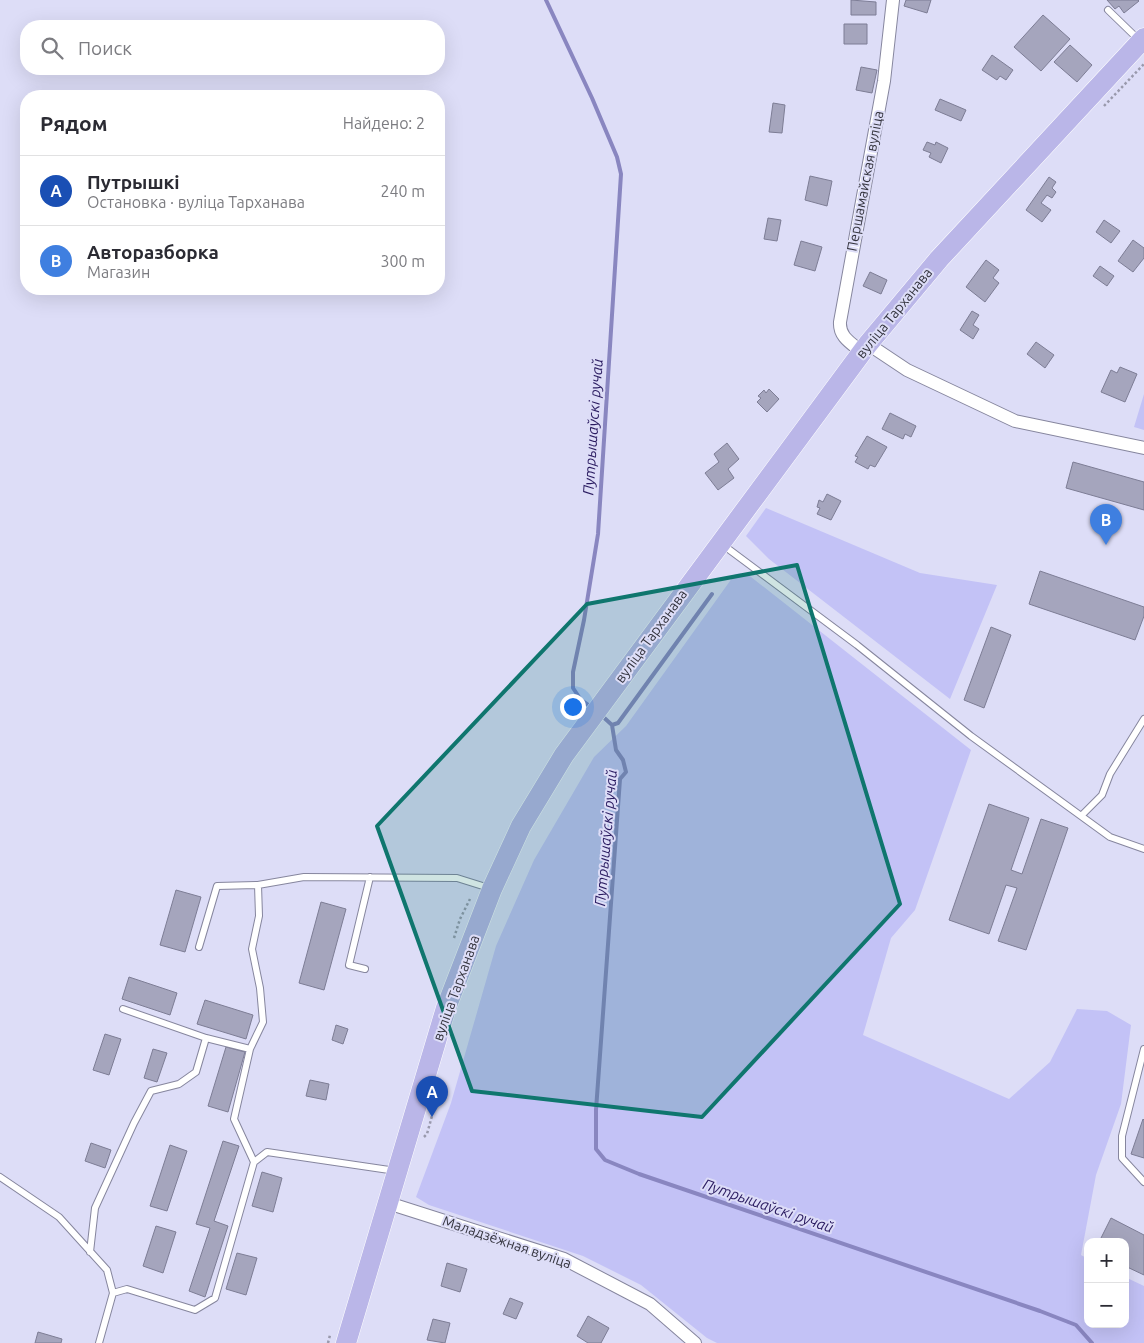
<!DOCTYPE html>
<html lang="ru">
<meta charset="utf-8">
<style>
:root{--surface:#fff;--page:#f7f7f7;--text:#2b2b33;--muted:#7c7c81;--line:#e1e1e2;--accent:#db2777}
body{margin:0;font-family:Ubuntu,sans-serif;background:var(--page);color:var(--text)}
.controls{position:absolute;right:15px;bottom:15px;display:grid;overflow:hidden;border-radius:10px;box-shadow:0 5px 20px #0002}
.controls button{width:45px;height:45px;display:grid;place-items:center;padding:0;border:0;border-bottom:1px solid var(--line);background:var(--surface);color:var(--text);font:25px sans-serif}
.you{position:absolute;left:572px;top:706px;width:18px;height:18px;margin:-12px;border:4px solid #fff;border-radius:50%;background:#1a73e8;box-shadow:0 0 0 8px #1a73e833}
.badge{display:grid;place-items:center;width:32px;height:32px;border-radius:50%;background:var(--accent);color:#fff;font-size:16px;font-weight:700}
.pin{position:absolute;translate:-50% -41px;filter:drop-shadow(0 1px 2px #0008)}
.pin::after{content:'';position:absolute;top:26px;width:18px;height:15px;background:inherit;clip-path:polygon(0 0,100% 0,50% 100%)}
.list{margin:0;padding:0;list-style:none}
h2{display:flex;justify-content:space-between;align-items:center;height:65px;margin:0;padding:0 20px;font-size:21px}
h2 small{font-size:16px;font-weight:400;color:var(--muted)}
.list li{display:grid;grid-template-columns:32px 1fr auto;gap:15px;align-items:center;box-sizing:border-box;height:70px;padding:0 20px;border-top:1px solid var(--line)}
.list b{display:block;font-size:19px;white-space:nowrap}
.list p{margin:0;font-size:16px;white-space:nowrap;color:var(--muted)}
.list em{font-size:16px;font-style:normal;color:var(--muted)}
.icon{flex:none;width:28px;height:28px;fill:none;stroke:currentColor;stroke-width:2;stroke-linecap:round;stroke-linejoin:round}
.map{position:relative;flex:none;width:1144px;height:1343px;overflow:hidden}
.search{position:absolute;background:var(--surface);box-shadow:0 5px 20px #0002;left:20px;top:20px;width:425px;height:55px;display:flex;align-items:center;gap:12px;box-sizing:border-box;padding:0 18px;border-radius:20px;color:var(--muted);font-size:19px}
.panel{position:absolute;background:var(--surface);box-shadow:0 5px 20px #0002;left:20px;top:90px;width:425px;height:205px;border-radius:20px}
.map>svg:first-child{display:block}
</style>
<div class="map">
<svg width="1144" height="1343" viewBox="0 0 1144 1343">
<rect width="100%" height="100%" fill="#ddddf7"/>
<!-- green -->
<path fill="#c3c2f6" d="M 1144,394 L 1144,430 L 1134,427 Z
M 766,508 L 920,573 L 997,585 L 950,699 L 769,559 L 746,536 Z
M 746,573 L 971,750 L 915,910 L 891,938 L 863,1035 L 1009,1099 L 1050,1062 L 1077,1009 L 1107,1011 L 1131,1025 L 1121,1104 L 1096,1175 L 1081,1255 L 1088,1259 L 1088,1324 L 1125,1324 L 1125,1277 L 1144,1286 L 1144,1343 L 717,1343 L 707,1338 L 641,1285 L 583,1256 L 429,1205 L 416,1197 L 451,1103 L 496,946 L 534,860 L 594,757 L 626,726 L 735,574 Z"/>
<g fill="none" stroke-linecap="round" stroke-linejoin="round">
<!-- stream -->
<path stroke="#8986c0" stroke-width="4" d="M 546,0 L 592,98 L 617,157 L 621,174 L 598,534 L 584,620 L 573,672 L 573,688 L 581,700 L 591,707
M 600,714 L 612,725 L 616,750 L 623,760 L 626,772 L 620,779 L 596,1110 L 596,1149 L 605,1160 L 639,1174 L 1040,1311 L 1076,1325 L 1092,1343
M 612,725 L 618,723 L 712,594"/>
</g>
<!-- building -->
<path fill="#a5a5bd" stroke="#7d7d95" d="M 851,0 L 876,2 L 876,15 L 851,15 Z
M 906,0 L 931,0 L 927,13 L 904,6 Z
M 1107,0 L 1138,0 L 1139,1 L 1124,13 L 1119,6 L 1115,9 Z
M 1043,15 L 1070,39 L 1041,71 L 1014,47 Z
M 844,24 L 867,24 L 867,44 L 844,44 Z
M 1070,45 L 1092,65 L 1077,82 L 1054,62 Z
M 992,55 L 1013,70 L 1006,80 L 1000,76 L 997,80 L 982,70 Z
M 861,67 L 877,70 L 872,93 L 856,90 Z
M 940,99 L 966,110 L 961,121 L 935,110 Z
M 773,103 L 785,105 L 782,133 L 769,132 Z
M 927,142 L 935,145 L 936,142 L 948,148 L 941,163 L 929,157 L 931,153 L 923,150 Z
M 810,176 L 832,181 L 827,206 L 805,200 Z
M 1049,177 L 1056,182 L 1052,188 L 1056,192 L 1052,198 L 1047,195 L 1041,203 L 1051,210 L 1042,222 L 1026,210 Z
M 768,218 L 781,220 L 777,241 L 764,239 Z
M 1104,220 L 1120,231 L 1111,243 L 1096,232 Z
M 1133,240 L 1144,248 L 1144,258 L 1133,272 L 1118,261 Z
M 801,241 L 822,247 L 815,271 L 794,265 Z
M 986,260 L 999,270 L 993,278 L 999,283 L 985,302 L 966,287 Z
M 1100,266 L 1114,276 L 1107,286 L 1093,276 Z
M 870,272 L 887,280 L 881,294 L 863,286 Z
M 972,311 L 979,315 L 973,325 L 979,329 L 973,339 L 960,330 Z
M 1036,342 L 1054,355 L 1045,368 L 1027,354 Z
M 1120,367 L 1137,374 L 1125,402 L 1101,392 L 1111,370 L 1117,373 Z
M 769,389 L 779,399 L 767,412 L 757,402 L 761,398 L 758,396 L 764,390 L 766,393 Z
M 890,413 L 916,426 L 911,437 L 905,434 L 903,439 L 882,429 Z
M 867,436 L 887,447 L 875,467 L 870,465 L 868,469 L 855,462 L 858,457 L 855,456 Z
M 727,443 L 739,459 L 728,469 L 734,478 L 718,490 L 705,473 L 719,462 L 714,454 Z
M 1073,462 L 1144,482 L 1144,510 L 1066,488 Z
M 827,494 L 841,501 L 831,520 L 817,514 L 820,508 L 817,507 L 819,500 L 823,502 Z
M 1040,571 L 1144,607 L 1144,616 L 1135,640 L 1029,604 Z
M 991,627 L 1011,635 L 984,708 L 964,700 Z
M 989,804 L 1029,818 L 1011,870 L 1022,874 L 1041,819 L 1068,828 L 1026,950 L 998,941 L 1017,888 L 1006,885 L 989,934 L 949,920 Z
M 176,890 L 201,897 L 185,952 L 160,945 Z
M 321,902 L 346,909 L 324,990 L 299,983 Z
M 129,977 L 177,993 L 170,1015 L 122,999 Z
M 205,1000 L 253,1015 L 246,1039 L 197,1024 Z
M 336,1025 L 348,1029 L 343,1044 L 332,1040 Z
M 105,1034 L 121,1039 L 109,1075 L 93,1070 Z
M 226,1047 L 245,1052 L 228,1112 L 208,1106 Z
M 153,1049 L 167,1053 L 157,1082 L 144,1078 Z
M 310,1080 L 329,1084 L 326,1100 L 306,1096 Z
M 1143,1119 L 1144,1120 L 1144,1158 L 1131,1154 Z
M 223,1141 L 239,1146 L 214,1221 L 228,1226 L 205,1297 L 189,1291 L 210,1228 L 196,1224 Z
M 91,1143 L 111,1150 L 105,1168 L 85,1161 Z
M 170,1145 L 187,1151 L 167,1211 L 150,1206 Z
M 262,1172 L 282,1178 L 273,1212 L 252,1206 Z
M 1111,1218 L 1144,1235 L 1144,1275 L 1125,1266 L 1125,1242 L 1099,1242 Z
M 156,1226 L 176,1232 L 163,1273 L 143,1266 Z
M 237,1253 L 257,1258 L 246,1295 L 226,1289 Z
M 447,1263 L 467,1269 L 460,1292 L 441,1286 Z
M 510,1298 L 523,1303 L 516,1319 L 503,1314 Z
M 588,1316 L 609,1328 L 601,1343 L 588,1343 L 577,1336 Z
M 433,1319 L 450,1323 L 445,1343 L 427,1340 Z
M 38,1332 L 62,1339 L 61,1343 L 35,1343 Z"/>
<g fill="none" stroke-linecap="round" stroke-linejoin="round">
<defs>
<path id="service" d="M 1108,10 L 1140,41
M 723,545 L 857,645 L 971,736 L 1110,837 L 1144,849
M 1081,816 L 1102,795 L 1110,774 L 1144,719
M 199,947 L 217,886 L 258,885
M 365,969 L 349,965 L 370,877
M 123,1009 L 206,1038 L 250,1049 L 263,1022 L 260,988 L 252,949 L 259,916 L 258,885 L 304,877 L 457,878 L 489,888
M 250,1049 L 234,1119 L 254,1162
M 1144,1049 L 1122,1136 L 1122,1158 L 1144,1182
M 0,1177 L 59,1217 L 107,1270 L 113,1293
M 90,1252 L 95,1208 L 134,1123 L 151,1091 L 179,1084 L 196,1072 L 206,1038
M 99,1343 L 113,1293 L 127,1289 L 195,1310 L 215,1298 L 254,1162 L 267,1152 L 396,1171"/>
<path id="minor" d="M 868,344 L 907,370 L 1015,421 L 1144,448
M 862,352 C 851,343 839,337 840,322 L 884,81 L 893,0
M 388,1203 L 564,1259 L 650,1304 L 695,1343"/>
<path id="primary" d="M 346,1343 L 446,1008 L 492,889 L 521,826 L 564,755 L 868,344 L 939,259 L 1144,38"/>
</defs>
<!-- service casing -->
<use href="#service" stroke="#86869e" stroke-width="8"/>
<!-- minor casing -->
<use href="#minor" stroke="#86869e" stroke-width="14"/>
<!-- primary casing -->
<use href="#primary" stroke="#fff" stroke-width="21"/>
<!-- path -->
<path stroke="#9999ac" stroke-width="2.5" stroke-dasharray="2.5 2.5" stroke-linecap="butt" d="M 1104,106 L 1144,64
M 454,938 L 460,919 L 470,899
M 424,1137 L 427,1134 L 435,1105
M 328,1343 L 330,1335"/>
<!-- service -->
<use href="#service" stroke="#fff" stroke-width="6"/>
<!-- minor -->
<use href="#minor" stroke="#fff" stroke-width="12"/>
<!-- primary -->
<use href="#primary" stroke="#bab6e8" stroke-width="20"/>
</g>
<!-- marked area -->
<path fill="#0f766e" fill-opacity="0.2" stroke="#0f766e" stroke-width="4" stroke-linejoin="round" d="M 797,565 L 900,904 L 702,1117 L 472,1091 L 377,826 L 587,604 Z"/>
<g text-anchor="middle" stroke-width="4" stroke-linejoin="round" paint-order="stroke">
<!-- street labels -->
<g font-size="14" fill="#34343e" stroke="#ddddf7">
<text transform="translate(865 181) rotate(-79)" y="5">Першамайская вуліца</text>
<text transform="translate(894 313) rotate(-51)" y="5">вуліца Тарханава</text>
<text transform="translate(651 636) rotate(-54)" y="5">вуліца Тарханава</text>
<text transform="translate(456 988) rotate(-70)" y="5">вуліца Тарханава</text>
<text transform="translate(507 1242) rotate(19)" y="5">Маладзёжная вуліца</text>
</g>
<!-- water labels -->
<g font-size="15" font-style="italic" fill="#2a1b60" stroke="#ddddf7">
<text transform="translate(593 427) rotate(-86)" y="5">Путрышаўскі ручай</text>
<text transform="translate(606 838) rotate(-85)" y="5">Путрышаўскі ручай</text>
<text transform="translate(768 1206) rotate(19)" y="5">Путрышаўскі ручай</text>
</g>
</g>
</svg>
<div class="controls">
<button>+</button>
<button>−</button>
</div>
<div class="you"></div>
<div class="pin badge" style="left:432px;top:1117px;background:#1a4fb4">A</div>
<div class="pin badge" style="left:1106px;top:545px;background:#3f7fe0">B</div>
<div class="search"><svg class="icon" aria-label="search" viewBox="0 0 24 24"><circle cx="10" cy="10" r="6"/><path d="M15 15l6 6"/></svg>Поиск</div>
<section class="panel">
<h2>Рядом<small>Найдено: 2</small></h2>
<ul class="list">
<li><span class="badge" style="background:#1a4fb4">A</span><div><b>Путрышкі</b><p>Остановка · вуліца Тарханава</p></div><em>240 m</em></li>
<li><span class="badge" style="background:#3f7fe0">B</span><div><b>Авторазборка</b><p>Магазин</p></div><em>300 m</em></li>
</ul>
</section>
</div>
